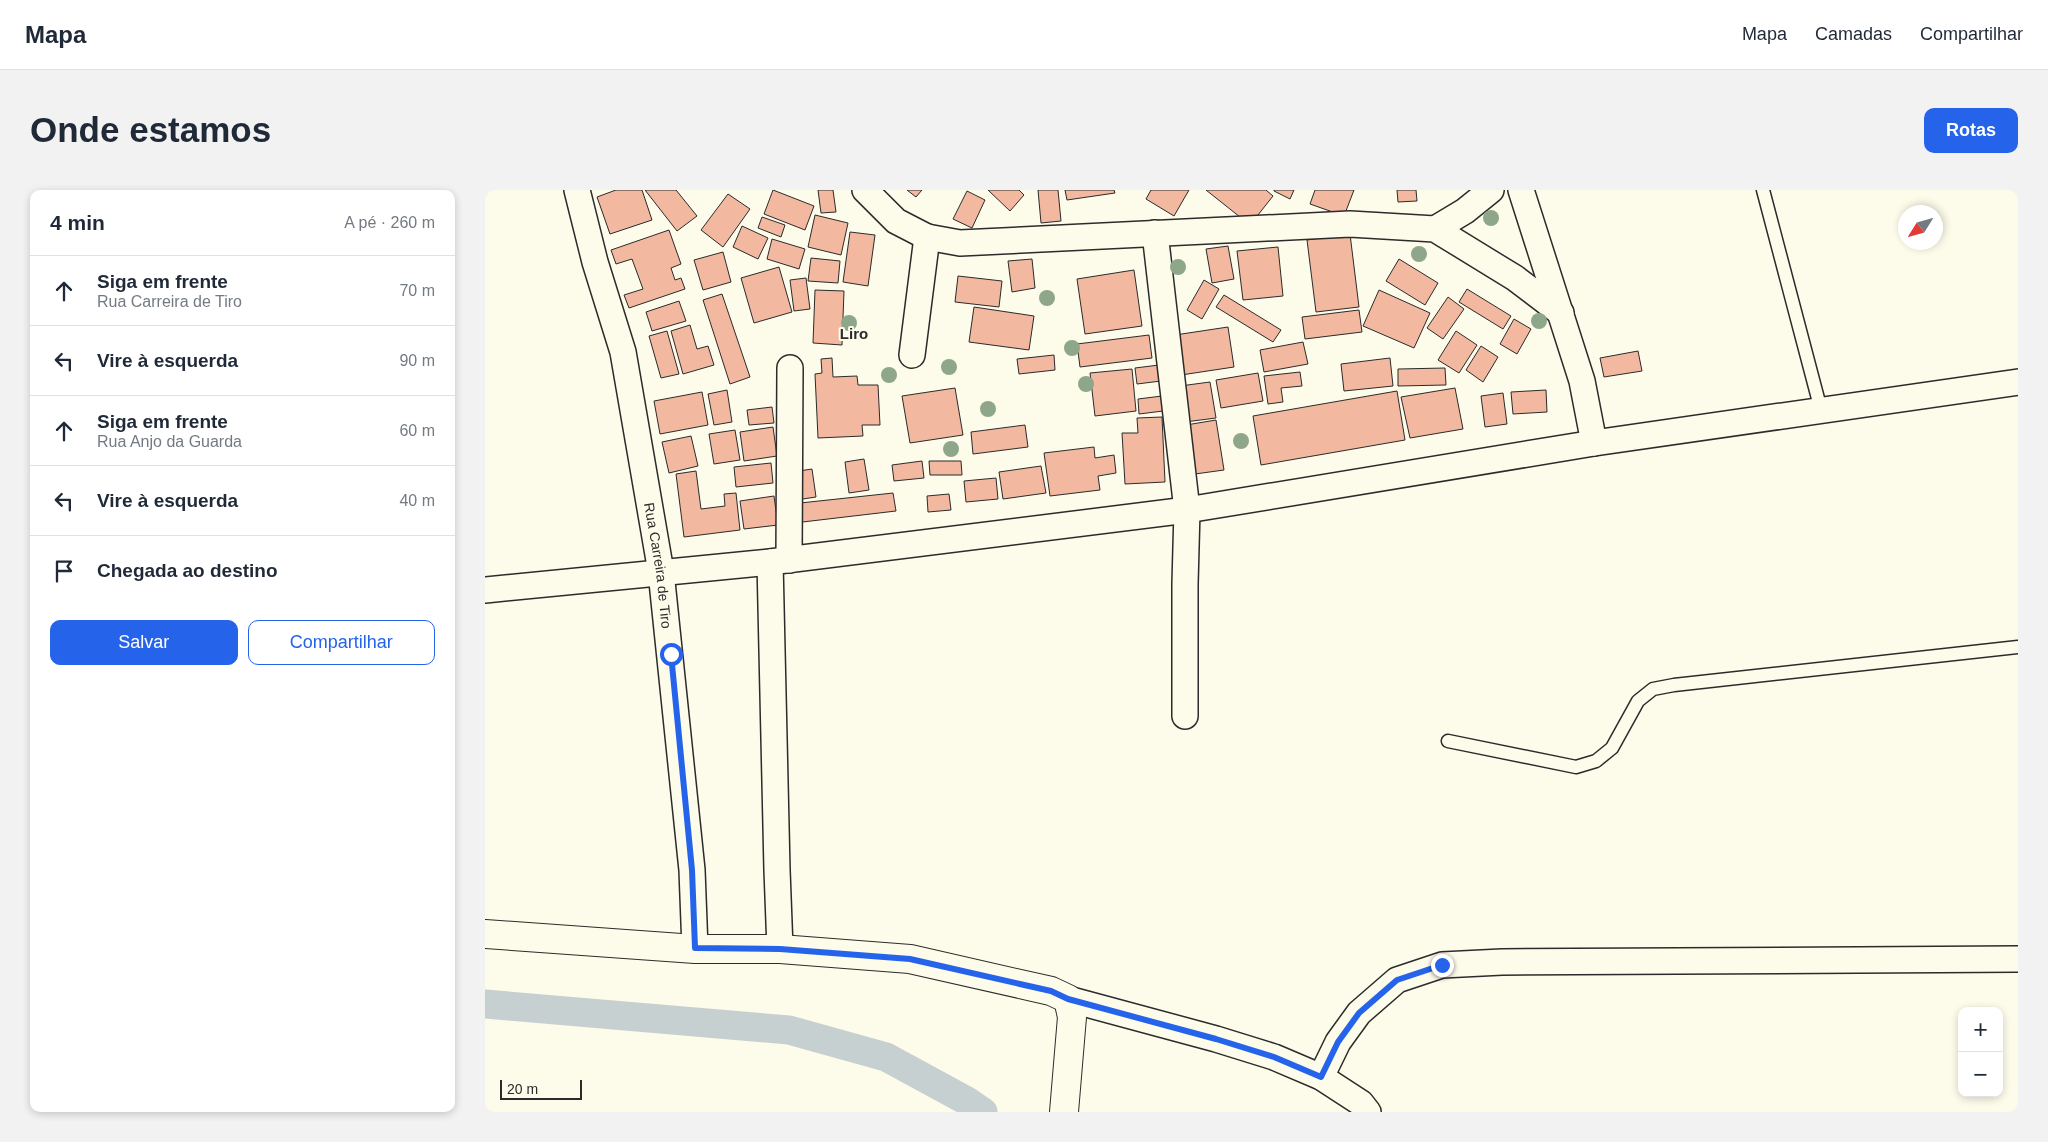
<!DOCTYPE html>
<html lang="pt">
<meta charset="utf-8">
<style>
:root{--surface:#fff;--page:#f2f2f3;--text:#1f2937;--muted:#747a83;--line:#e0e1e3;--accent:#2563eb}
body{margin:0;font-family:Helvetica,sans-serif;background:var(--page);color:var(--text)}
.controls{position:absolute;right:15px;bottom:15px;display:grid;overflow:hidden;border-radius:10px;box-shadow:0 2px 8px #0003}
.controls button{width:45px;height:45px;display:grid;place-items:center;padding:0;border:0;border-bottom:1px solid var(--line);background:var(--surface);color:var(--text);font:25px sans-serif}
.compass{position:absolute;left:1413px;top:15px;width:45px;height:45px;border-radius:50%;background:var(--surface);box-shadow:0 2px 8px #0003;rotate:233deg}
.scale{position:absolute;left:15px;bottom:12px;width:82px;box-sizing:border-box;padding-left:5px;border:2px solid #2b2b2b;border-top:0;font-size:14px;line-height:18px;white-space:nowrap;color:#2b2b2b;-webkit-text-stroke:4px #fdfbea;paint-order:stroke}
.stop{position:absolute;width:15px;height:15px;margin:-11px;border:4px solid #2563eb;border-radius:50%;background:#fff}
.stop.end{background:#2563eb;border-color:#fff;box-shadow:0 1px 5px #0008}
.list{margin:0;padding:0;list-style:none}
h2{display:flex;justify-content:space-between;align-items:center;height:65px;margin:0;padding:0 20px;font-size:21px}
h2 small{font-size:16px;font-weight:400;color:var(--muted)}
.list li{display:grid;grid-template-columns:32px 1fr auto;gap:15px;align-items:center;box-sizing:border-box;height:70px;padding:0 20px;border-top:1px solid var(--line)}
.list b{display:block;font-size:19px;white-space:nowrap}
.list p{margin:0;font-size:16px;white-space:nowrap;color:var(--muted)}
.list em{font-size:16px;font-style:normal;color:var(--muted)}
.actions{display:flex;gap:10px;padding:15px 20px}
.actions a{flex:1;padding:11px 0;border:1px solid var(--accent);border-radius:10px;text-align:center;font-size:18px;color:var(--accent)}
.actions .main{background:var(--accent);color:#fff}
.icon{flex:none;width:28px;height:28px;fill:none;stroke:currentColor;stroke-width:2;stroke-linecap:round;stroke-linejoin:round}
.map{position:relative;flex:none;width:1533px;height:922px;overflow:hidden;border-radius:10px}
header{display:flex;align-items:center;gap:30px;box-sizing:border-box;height:70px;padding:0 25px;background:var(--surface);border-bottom:1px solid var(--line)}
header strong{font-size:24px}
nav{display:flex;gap:28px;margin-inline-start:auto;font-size:18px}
.intro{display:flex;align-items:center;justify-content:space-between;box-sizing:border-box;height:120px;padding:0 30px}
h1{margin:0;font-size:35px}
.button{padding:12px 22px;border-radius:10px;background:var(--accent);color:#fff;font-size:18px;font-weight:700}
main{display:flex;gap:30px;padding:0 30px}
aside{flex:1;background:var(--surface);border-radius:10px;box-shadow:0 2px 8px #0003}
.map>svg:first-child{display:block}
</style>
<header>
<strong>Mapa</strong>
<nav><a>Mapa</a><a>Camadas</a><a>Compartilhar</a></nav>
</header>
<div class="intro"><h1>Onde estamos</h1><a class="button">Rotas</a></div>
<main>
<aside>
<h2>4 min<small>A pé · 260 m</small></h2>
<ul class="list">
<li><svg class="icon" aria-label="ahead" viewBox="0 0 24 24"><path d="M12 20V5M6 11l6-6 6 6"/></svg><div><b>Siga em frente</b><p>Rua Carreira de Tiro</p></div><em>70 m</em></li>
<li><svg class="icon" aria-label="left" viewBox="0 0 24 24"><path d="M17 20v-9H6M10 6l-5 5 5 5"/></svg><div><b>Vire à esquerda</b></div><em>90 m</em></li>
<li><svg class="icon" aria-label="ahead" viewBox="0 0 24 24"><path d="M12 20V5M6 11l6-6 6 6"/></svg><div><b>Siga em frente</b><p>Rua Anjo da Guarda</p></div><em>60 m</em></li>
<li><svg class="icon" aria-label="left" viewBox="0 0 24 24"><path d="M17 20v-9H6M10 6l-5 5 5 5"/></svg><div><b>Vire à esquerda</b></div><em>40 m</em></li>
<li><svg class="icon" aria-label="arrive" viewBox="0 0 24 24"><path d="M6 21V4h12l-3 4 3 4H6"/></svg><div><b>Chegada ao destino</b></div></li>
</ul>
<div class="actions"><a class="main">Salvar</a><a>Compartilhar</a></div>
</aside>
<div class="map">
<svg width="1533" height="922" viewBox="0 0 1533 922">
<rect width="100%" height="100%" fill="#fdfbea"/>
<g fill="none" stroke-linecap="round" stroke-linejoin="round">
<!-- canal -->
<path stroke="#c7d0d0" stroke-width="29" d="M 0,814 L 304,840 L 401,867 L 482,911 L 498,922"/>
</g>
<!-- building -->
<path fill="#f2b8a0" stroke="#2b2b2b" d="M 131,0 L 157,0 L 167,30 L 125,44 L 112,7 Z
M 160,0 L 191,0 L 212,26 L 192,41 Z
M 288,0 L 329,16 L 320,40 L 279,24 Z
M 333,0 L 348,0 L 351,22 L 336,23 Z
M 422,0 L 437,0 L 431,7 Z
M 503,0 L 534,0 L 539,5 L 525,21 Z
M 553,0 L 573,0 L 576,31 L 556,33 Z
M 580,0 L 629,0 L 630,3 L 582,10 Z
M 666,0 L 704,0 L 689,26 L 661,9 Z
M 721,0 L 781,0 L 788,6 L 765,35 Z
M 789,0 L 809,0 L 805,9 L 789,1 Z
M 830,0 L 869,0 L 859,26 L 825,14 Z
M 912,0 L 931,0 L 932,11 L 913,12 Z
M 482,1 L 500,10 L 487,38 L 468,29 Z
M 243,4 L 265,19 L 238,57 L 216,40 Z
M 330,25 L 363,33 L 356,65 L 323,57 Z
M 277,27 L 300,35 L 296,47 L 273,38 Z
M 257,36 L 283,48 L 273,69 L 248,57 Z
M 184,40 L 196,74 L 186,78 L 190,90 L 196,88 L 200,99 L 144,118 L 139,105 L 158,99 L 147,69 L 131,74 L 126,60 Z
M 365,42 L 390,45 L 383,96 L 358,92 Z
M 865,44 L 874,117 L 831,122 L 822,50 Z
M 287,49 L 320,59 L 314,79 L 282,69 Z
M 743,56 L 749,89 L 727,93 L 721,59 Z
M 793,57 L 798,106 L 758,110 L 752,61 Z
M 238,62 L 246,92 L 218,100 L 209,70 Z
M 326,68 L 355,71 L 353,93 L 323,91 Z
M 547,69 L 550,98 L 527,102 L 523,71 Z
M 914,69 L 953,93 L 940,115 L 901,91 Z
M 294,77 L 307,122 L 269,133 L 256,88 Z
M 649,80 L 657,136 L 600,144 L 592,89 Z
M 473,86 L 517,91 L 514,117 L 470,112 Z
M 321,88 L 325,119 L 309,121 L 305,90 Z
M 719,90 L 734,99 L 717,129 L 702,120 Z
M 982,99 L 1026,126 L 1018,139 L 974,112 Z
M 330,100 L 359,101 L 357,155 L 328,153 Z
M 894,100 L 945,123 L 929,158 L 878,136 Z
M 237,104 L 265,187 L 245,194 L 218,110 Z
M 739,105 L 796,140 L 788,152 L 731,117 Z
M 963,107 L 979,119 L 958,149 L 942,138 Z
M 194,111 L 201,131 L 167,141 L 161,122 Z
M 489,117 L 549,126 L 544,160 L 484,152 Z
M 874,120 L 877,142 L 820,149 L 817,127 Z
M 1029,129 L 1046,139 L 1032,164 L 1015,154 Z
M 205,135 L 212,159 L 223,156 L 229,175 L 198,184 L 186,141 Z
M 743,137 L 749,177 L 696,185 L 690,145 Z
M 182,141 L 194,184 L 176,188 L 164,146 Z
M 971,141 L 992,155 L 974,183 L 953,170 Z
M 664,145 L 667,168 L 595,177 L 592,154 Z
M 818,152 L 823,174 L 779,182 L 775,160 Z
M 996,156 L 1013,167 L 998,192 L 981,180 Z
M 1153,161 L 1157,181 L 1119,187 L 1115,168 Z
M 569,165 L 570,180 L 534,184 L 532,169 Z
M 347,168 L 348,187 L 372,186 L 373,195 L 393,195 L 395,235 L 377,235 L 378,246 L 333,248 L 330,184 L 337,183 L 336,169 Z
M 905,168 L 908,196 L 859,201 L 856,174 Z
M 674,175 L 676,191 L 652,194 L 650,178 Z
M 960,178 L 961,195 L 913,196 L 913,179 Z
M 647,179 L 651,221 L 610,226 L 605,183 Z
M 815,182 L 817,196 L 796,198 L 798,212 L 783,214 L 779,186 Z
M 773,183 L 778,211 L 736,218 L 731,190 Z
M 725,192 L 731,228 L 700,232 L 695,196 Z
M 470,198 L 478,245 L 425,253 L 417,206 Z
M 970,198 L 978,239 L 925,248 L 916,207 Z
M 242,200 L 247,232 L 229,235 L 223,204 Z
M 1061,200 L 1062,222 L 1028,224 L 1026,202 Z
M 912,201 L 920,250 L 776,275 L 768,226 Z
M 217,202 L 223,235 L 175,244 L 169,211 Z
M 1018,203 L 1022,234 L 1000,237 L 996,206 Z
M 677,206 L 678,221 L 654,224 L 653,209 Z
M 287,217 L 289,233 L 264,235 L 262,220 Z
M 677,227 L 680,292 L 640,294 L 637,243 L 653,243 L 652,228 Z
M 731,230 L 739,280 L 710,284 L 701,235 Z
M 540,235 L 543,257 L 488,264 L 486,242 Z
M 288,237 L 292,266 L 259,271 L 255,242 Z
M 250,240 L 255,270 L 229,274 L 224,244 Z
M 206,246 L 213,276 L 184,283 L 177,252 Z
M 609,257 L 610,268 L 629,265 L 631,283 L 613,286 L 615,300 L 565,306 L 559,263 Z
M 379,269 L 384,300 L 364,303 L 360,272 Z
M 437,271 L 439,288 L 409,291 L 407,275 Z
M 444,271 L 476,271 L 477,285 L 445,285 Z
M 286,273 L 288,293 L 251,297 L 249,277 Z
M 556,276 L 561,303 L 518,309 L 514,282 Z
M 327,279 L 331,307 L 311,310 L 307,282 Z
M 211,281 L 216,319 L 240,316 L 239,304 L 251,303 L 255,340 L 199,347 L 191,284 Z
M 511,288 L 513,309 L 481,312 L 479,291 Z
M 408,303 L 411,321 L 309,333 L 306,314 Z
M 464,304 L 466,320 L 443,322 L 442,306 Z
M 289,306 L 293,335 L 259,339 L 255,311 Z"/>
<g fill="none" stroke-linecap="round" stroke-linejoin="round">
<defs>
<path id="lane" d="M 1278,0 L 1336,220
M 963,551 L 1091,577 L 1111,571 L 1127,558 L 1153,511 L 1168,499 L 1189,495 L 1533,457"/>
<g id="street">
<path id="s1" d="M 92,0 L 110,72 L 138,162 L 176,382 L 207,680 L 210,759"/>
<path d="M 380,0 L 411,31 L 442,47 L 475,53 L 865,34 L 950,39 L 1030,88 L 1076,123"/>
<path d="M 1036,0 L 1097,191 L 1109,253"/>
<path d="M 950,39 L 980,21 L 1006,0"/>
<path d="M 670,43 L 702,320 L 700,394 L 700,526"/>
<path d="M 427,165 L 442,47"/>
<path d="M 304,370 L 305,178"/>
<path d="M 285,372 L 292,680 L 295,759"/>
<path d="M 0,400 L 285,372 L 702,320 L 1109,253 L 1533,192"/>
<path d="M 583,809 L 731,849 L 789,867 L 836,887 L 876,913 L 883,922"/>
<path d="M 836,887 L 853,852 L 874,823 L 912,790 L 957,775 L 1017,772 L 1533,769"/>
</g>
<path id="secondary" d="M 0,744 L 210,759 L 295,759 L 425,769 L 566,801 L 583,809 L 587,827 L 579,922"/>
</defs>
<!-- lane casing -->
<use href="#lane" stroke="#2b2b2b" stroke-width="15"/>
<!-- street casing -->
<use href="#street" stroke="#2b2b2b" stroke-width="28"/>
<!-- secondary casing -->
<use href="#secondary" stroke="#2b2b2b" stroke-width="30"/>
<!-- lane -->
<use href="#lane" stroke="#fdfbea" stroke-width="12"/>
<!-- street -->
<use href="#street" stroke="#fdfbea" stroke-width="25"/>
<!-- secondary -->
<use href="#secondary" stroke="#fdfbea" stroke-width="28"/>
</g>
<!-- trees -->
<g fill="#8ea78a">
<circle cx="1006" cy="28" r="8"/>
<circle cx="934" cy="64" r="8"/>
<circle cx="693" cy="77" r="8"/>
<circle cx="562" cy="108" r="8"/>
<circle cx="1054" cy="131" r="8"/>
<circle cx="364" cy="133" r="8"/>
<circle cx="587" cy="158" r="8"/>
<circle cx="464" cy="177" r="8"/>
<circle cx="404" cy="185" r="8"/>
<circle cx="601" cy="194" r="8"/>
<circle cx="503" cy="219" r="8"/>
<circle cx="756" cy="251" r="8"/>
<circle cx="466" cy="259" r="8"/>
</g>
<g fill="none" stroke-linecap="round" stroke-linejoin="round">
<!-- route -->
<path stroke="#2563eb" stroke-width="6" d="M 186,464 L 207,680 L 210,758 L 295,759 L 425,769 L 566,801 L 583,809 L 731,849 L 789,867 L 836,887 L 853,852 L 874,823 L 912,790 L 957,775"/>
</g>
<g text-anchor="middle" stroke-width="4" stroke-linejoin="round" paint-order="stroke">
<!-- street labels -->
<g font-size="14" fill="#2b2b2b" stroke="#fdfbea">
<text dy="5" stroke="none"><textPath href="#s1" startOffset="385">Rua Carreira de Tiro</textPath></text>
</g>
<!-- neighbourhood labels -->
<g font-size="15" font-weight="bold" fill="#2b2b2b" stroke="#fdfbea">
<text x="369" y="149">Liro</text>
</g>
</g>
</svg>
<div class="controls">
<button>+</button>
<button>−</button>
</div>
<svg class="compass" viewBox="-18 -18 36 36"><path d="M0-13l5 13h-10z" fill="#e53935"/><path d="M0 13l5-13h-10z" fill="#747a83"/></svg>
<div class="scale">20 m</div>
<div class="stop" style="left:186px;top:464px"></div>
<div class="stop end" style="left:957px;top:775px"></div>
</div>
</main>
